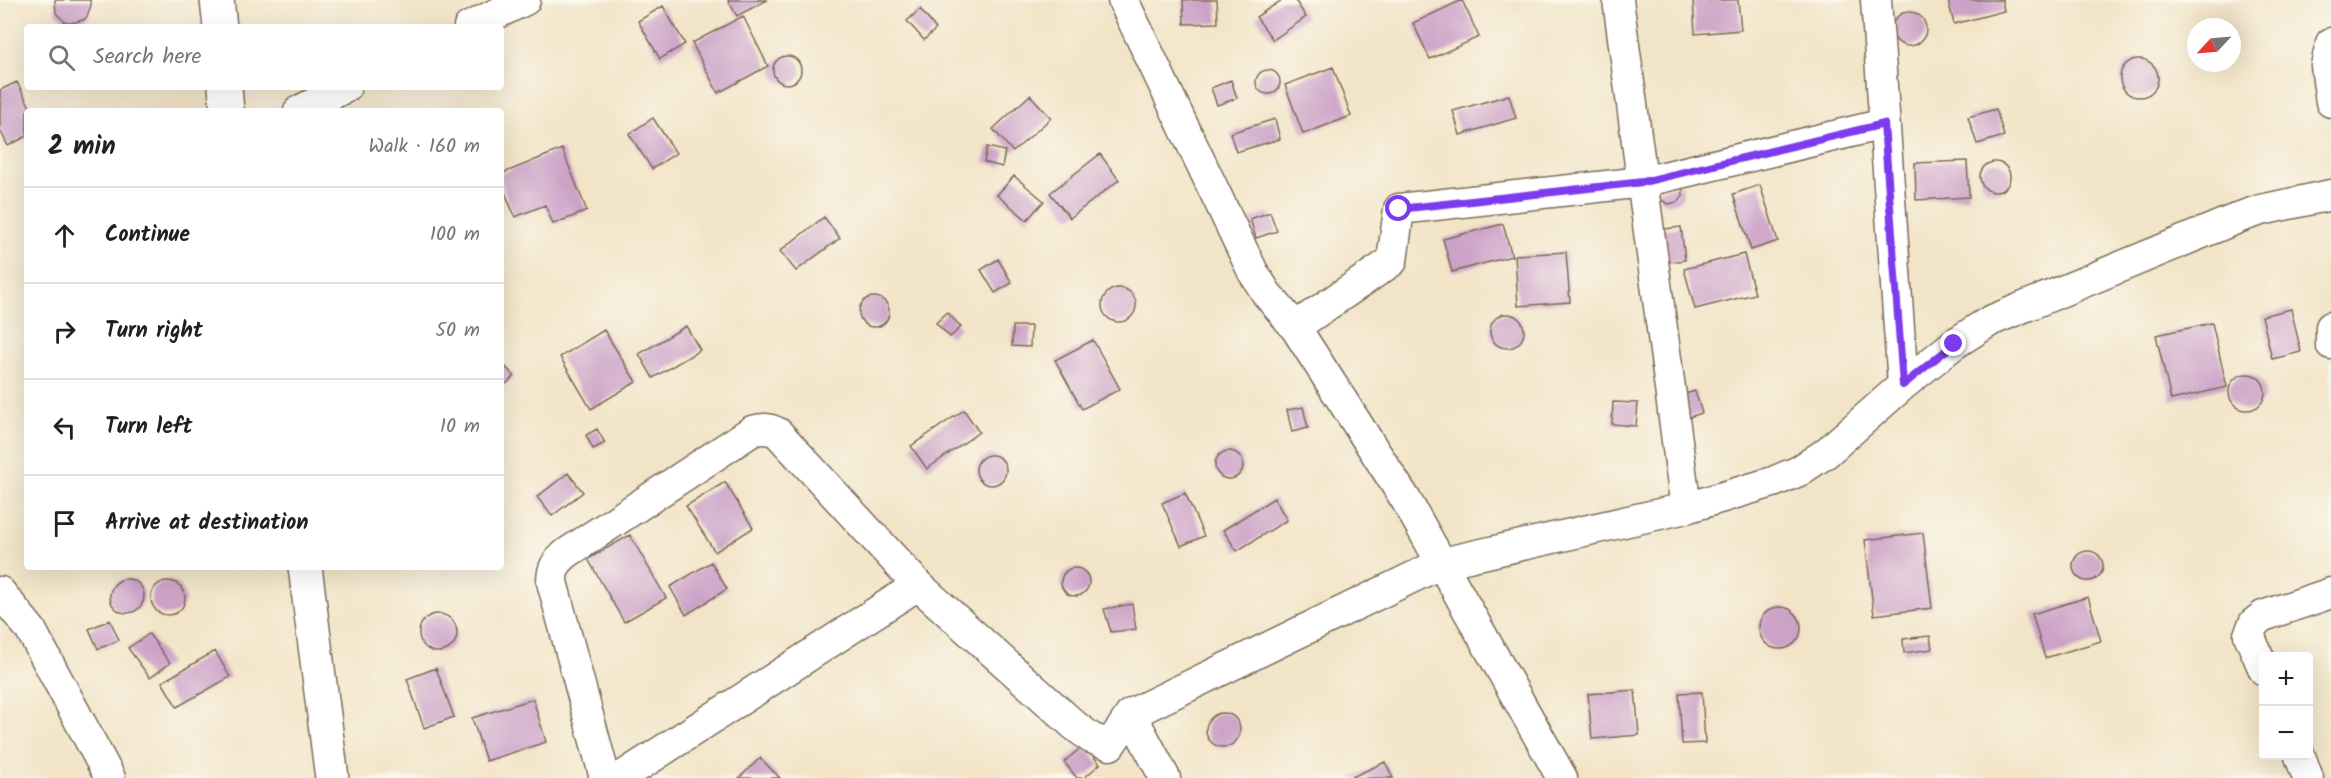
<!DOCTYPE html>
<meta charset="utf-8">
<style>
:root{--surface:#fff;--page:#f2f2f2;--text:#202124;--muted:#757577;--line:#e0e0e0}
body{margin:0;font-family:Kalam,sans-serif;background:var(--page);color:var(--text)}
.controls{position:absolute;right:18px;bottom:18px;display:grid;overflow:hidden;border-radius:6px;box-shadow:0 6px 24px #0002}
.controls button{width:54px;height:54px;display:grid;place-items:center;padding:0;border:0;border-bottom:2px solid var(--line);background:var(--surface);color:var(--text);font:30px sans-serif}
.compass{position:absolute;left:2187px;top:18px;width:54px;height:54px;border-radius:50%;background:var(--surface);box-shadow:0 6px 24px #0002;rotate:244deg}
.stop{position:absolute;width:18px;height:18px;margin:-14px;border:4px solid #7c3aed;border-radius:50%;background:#fff}
.stop.end{background:#7c3aed;border-color:#fff;box-shadow:0 2px 6px #0008}
.list{margin:0;padding:0;list-style:none}
h2{display:flex;justify-content:space-between;align-items:center;height:78px;margin:0;padding:0 24px;font-size:26px}
h2 small{font-size:20px;font-weight:400;color:var(--muted)}
.list li{display:grid;grid-template-columns:39px 1fr auto;gap:18px;align-items:center;box-sizing:border-box;height:96px;padding:0 24px;border-top:2px solid var(--line)}
.list b{display:block;font-size:22px;white-space:nowrap}
.list em{font-size:20px;font-style:normal;color:var(--muted)}
.icon{flex:none;width:33px;height:33px;fill:none;stroke:currentColor;stroke-width:2;stroke-linecap:round;stroke-linejoin:round}
.map{position:relative;flex:none;width:2331px;height:778px;overflow:hidden}
.search{position:absolute;background:var(--surface);box-shadow:0 6px 24px #0002;left:24px;top:24px;width:480px;height:66px;display:flex;align-items:center;gap:15px;box-sizing:border-box;padding:0 21px;border-radius:6px;color:var(--muted);font-size:22px}
.panel{position:absolute;background:var(--surface);box-shadow:0 6px 24px #0002;left:24px;top:108px;width:480px;height:462px;border-radius:6px}
.map>svg:first-child{display:block}
</style>
<div class="map">
<svg width="2331" height="778" viewBox="0 0 2331 778">
<rect width="100%" height="100%" fill="#fbf7ec"/>
<filter id="ink" filterUnits="userSpaceOnUse"><feTurbulence type="fractalNoise" baseFrequency=".0167" numOctaves="2"/><feDisplacementMap in="SourceGraphic" scale="12" xChannelSelector="R" yChannelSelector="G"/><feConvolveMatrix kernelMatrix="1 2 1 2 8 2 1 2 1" color-interpolation-filters="sRGB"/></filter>
<filter id="wash" filterUnits="userSpaceOnUse"><feTurbulence type="fractalNoise" baseFrequency=".008" numOctaves="4" result="noise"/><feDisplacementMap in="SourceGraphic" scale="24" xChannelSelector="R" yChannelSelector="G"/><feGaussianBlur stdDeviation="1.35" result="paint"/><feColorMatrix in="noise" values="0 0 0 0 0 0 0 0 0 0 0 0 0 0 0 0 0 1.4 0 .05"/><feComposite in="paint" operator="in"/></filter>
<g filter="url(#wash)">
<rect width="100%" height="100%" fill="#f2e4c7"/>
<g id="blocks">
<!-- building -->
<path fill="#cca2c7" d="M 55,0 L 90,0 L 91,5 L 87,17 L 83,20 L 71,23 L 65,22 L 56,13 Z
M 728,0 L 767,0 L 737,16 Z
M 1183,0 L 1217,0 L 1218,23 L 1184,24 Z
M 1282,0 L 1295,0 L 1306,17 L 1273,40 L 1256,17 Z
M 1462,0 L 1479,37 L 1430,59 L 1413,23 Z
M 1693,0 L 1738,0 L 1741,30 L 1695,34 Z
M 1948,0 L 2002,0 L 2004,11 L 1954,24 Z
M 663,6 L 685,44 L 660,59 L 638,21 Z
M 920,9 L 936,29 L 924,40 L 907,21 Z
M1892 29a17 17 0 1 1 34 0a17 17 0 1 1-34 0Z
M 743,16 L 768,66 L 718,93 L 692,43 Z
M773 70a14 14 0 1 1 28 0a14 14 0 1 1-28 0Z
M2120 78a19 19 0 1 1 38 0a19 19 0 1 1-38 0Z
M 1333,67 L 1351,116 L 1303,134 L 1285,85 Z
M1256 82a12 12 0 1 1 24 0a12 12 0 1 1-24 0Z
M 1231,80 L 1237,98 L 1217,105 L 1211,88 Z
M 17,82 L 32,111 L 27,111 L 27,136 L 8,146 L 0,130 L 0,90 Z
M 1030,95 L 1051,118 L 1013,152 L 993,129 Z
M 1509,95 L 1516,118 L 1460,135 L 1453,111 Z
M 1996,109 L 2004,136 L 1977,144 L 1968,117 Z
M 653,118 L 676,153 L 652,169 L 629,134 Z
M 1275,119 L 1280,139 L 1236,152 L 1230,133 Z
M 987,147 L 1005,151 L 1002,167 L 984,162 Z
M 562,149 L 587,211 L 553,224 L 545,205 L 515,217 L 501,183 L 501,174 Z
M 1100,154 L 1119,180 L 1070,218 L 1050,193 Z
M 1967,161 L 1969,197 L 1916,200 L 1915,163 Z
M1980 177a15 15 0 1 1 30 0a15 15 0 1 1-30 0Z
M 1014,176 L 1044,201 L 1027,220 L 997,195 Z
M 1682,184 L 1683,196 L 1677,202 L 1668,204 L 1661,200 L 1657,191 Z
M 1760,185 L 1778,241 L 1751,250 L 1733,194 Z
M 1270,212 L 1277,231 L 1256,238 L 1250,219 Z
M 824,217 L 840,238 L 796,271 L 780,251 Z
M 1503,224 L 1512,256 L 1452,272 L 1443,239 Z
M 1681,227 L 1685,260 L 1660,263 L 1656,230 Z
M 1566,252 L 1570,302 L 1518,306 L 1515,255 Z
M 1744,254 L 1755,294 L 1695,309 L 1684,269 Z
M 998,259 L 1012,283 L 995,293 L 981,270 Z
M1102 305a17 17 0 1 1 34 0a17 17 0 1 1-34 0Z
M859 312a15 15 0 1 1 30 0a15 15 0 1 1-30 0Z
M 2291,309 L 2301,352 L 2272,359 L 2262,316 Z
M 947,312 L 961,327 L 950,337 L 936,323 Z
M1490 331a17 17 0 1 1 34 0a17 17 0 1 1-34 0Z
M 2212,323 L 2227,387 L 2171,400 L 2156,335 Z
M 686,326 L 700,350 L 653,378 L 639,354 Z
M 1013,326 L 1031,326 L 1030,347 L 1012,346 Z
M 604,330 L 636,382 L 591,409 L 560,357 Z
M 1093,340 L 1120,389 L 1082,409 L 1055,360 Z
M 501,362 L 514,376 L 506,384 L 501,379 Z
M2229 392a18 18 0 1 1 36 0a18 18 0 1 1-36 0Z
M 1695,391 L 1702,413 L 1683,419 L 1675,397 Z
M 1613,402 L 1638,403 L 1636,426 L 1612,424 Z
M 1303,407 L 1308,428 L 1292,432 L 1287,410 Z
M 964,410 L 979,432 L 927,469 L 911,446 Z
M 597,429 L 605,443 L 593,449 L 586,435 Z
M1215 465a14 14 0 1 1 28 0a14 14 0 1 1-28 0Z
M976 470a15 15 0 1 1 30 0a15 15 0 1 1-30 0Z
M 568,473 L 583,492 L 552,516 L 537,497 Z
M 725,482 L 753,528 L 715,552 L 686,506 Z
M 1185,493 L 1204,536 L 1181,546 L 1162,503 Z
M 1274,498 L 1287,520 L 1237,551 L 1223,530 Z
M 1923,533 L 1932,608 L 1874,615 L 1865,540 Z
M 630,535 L 666,598 L 624,622 L 588,559 Z
M2073 566a15 15 0 1 1 30 0a15 15 0 1 1-30 0Z
M 711,562 L 727,589 L 686,615 L 670,587 Z
M1061 582a14 14 0 1 1 28 0a14 14 0 1 1-28 0Z
M110 596a17 17 0 1 1 34 0a17 17 0 1 1-34 0Z
M151 598a17 17 0 1 1 34 0a17 17 0 1 1-34 0Z
M 2088,597 L 2101,641 L 2045,658 L 2032,614 Z
M 1132,604 L 1136,629 L 1111,632 L 1104,609 Z
M1759 628a21 21 0 1 1 42 0a21 21 0 1 1-42 0Z
M419 633a19 19 0 1 1 38 0a19 19 0 1 1-38 0Z
M 110,620 L 119,640 L 98,649 L 89,629 Z
M 149,634 L 170,663 L 150,678 L 128,648 Z
M 1930,636 L 1932,649 L 1904,653 L 1903,639 Z
M 215,651 L 230,677 L 177,707 L 162,682 Z
M 436,668 L 454,717 L 424,728 L 407,679 Z
M 1635,690 L 1639,735 L 1592,739 L 1588,694 Z
M 1702,692 L 1705,743 L 1682,744 L 1679,693 Z
M 533,699 L 546,742 L 486,761 L 472,718 Z
M1206 730a17 17 0 1 1 34 0a17 17 0 1 1-34 0Z
M 1084,745 L 1100,764 L 1084,778 L 1077,778 L 1064,762 Z
M 760,758 L 780,778 L 739,778 Z
M 1385,762 L 1393,778 L 1350,778 Z"/>
</g>
</g>
<g filter="url(#ink)">
<use href="#blocks" fill-opacity="0" stroke="#7b6b59" stroke-width="1.5"/>
<g fill="none" stroke-linecap="round" stroke-linejoin="round">
<defs>
<path id="minor" d="M 1123,0 L 1253,272 L 1267,294 L 1295,327 L 1406,500 L 1562,778
M 1618,0 L 1686,508
M 1876,0 L 1903,385
M 469,27 L 525,0
M 2331,43 L 2326,66 L 2331,102
M 299,111 L 346,87
M 1295,327 L 1392,261 L 1399,209 L 1643,182 L 1884,124
M 2331,327 L 2331,344
M 0,592 L 31,630 L 110,778
M 2264,670 L 2249,635 L 2254,623 L 2263,616 L 2331,593
M 1131,714 L 1442,563 L 1686,508 L 1773,482 L 1799,471 L 1826,453 L 1903,385 L 1954,344 L 1990,321 L 2243,216 L 2261,210 L 2331,195
M 2300,756 L 2308,778
M 605,778 L 552,582 C 552,568 556,562 567,553 L 752,431 C 762,428 769,428 778,433 L 918,585 L 1074,725 L 1091,738 L 1110,745 L 1131,714 L 1165,778
M 620,778 L 918,585"/>
<path id="tertiary" d="M 217,0 L 220,27
M 225,87 L 227,111
M 305,567 L 332,778"/>
</defs>
<!-- minor casing -->
<use href="#minor" stroke="#7b6b59" stroke-width="33"/>
<!-- tertiary casing -->
<use href="#tertiary" stroke="#7b6b59" stroke-width="36"/>
<!-- minor -->
<use href="#minor" stroke="#fff" stroke-width="30"/>
<!-- tertiary -->
<use href="#tertiary" stroke="#fff" stroke-width="33"/>
</g>
</g>
<g fill="none" stroke-linecap="round" stroke-linejoin="round" filter="url(#ink)">
<!-- route -->
<path stroke="#7c3aed" stroke-width="8" d="M 1399,209 L 1643,182 L 1884,124 L 1903,385 L 1954,344"/>
</g>
</svg>
<div class="controls">
<button>+</button>
<button>−</button>
</div>
<svg class="compass" viewBox="-18 -18 36 36"><path d="M0-13l5 13h-10z" fill="#e53935"/><path d="M0 13l5-13h-10z" fill="#757577"/></svg>
<div class="stop" style="left:1399px;top:209px"></div>
<div class="stop end" style="left:1954px;top:344px"></div>
<div class="search"><svg class="icon" aria-label="search" viewBox="0 0 24 24"><circle cx="10" cy="10" r="6"/><path d="M15 15l6 6"/></svg>Search here</div>
<section class="panel">
<h2>2 min<small>Walk · 160 m</small></h2>
<ul class="list">
<li><svg class="icon" aria-label="ahead" viewBox="0 0 24 24"><path d="M12 20V5M6 11l6-6 6 6"/></svg><div><b>Continue</b></div><em>100 m</em></li>
<li><svg class="icon" aria-label="right" viewBox="0 0 24 24"><path d="M7 20v-9h11M14 6l5 5-5 5"/></svg><div><b>Turn right</b></div><em>50 m</em></li>
<li><svg class="icon" aria-label="left" viewBox="0 0 24 24"><path d="M17 20v-9H6M10 6l-5 5 5 5"/></svg><div><b>Turn left</b></div><em>10 m</em></li>
<li><svg class="icon" aria-label="arrive" viewBox="0 0 24 24"><path d="M6 21V4h12l-3 4 3 4H6"/></svg><div><b>Arrive at destination</b></div></li>
</ul>
</section>
</div>
